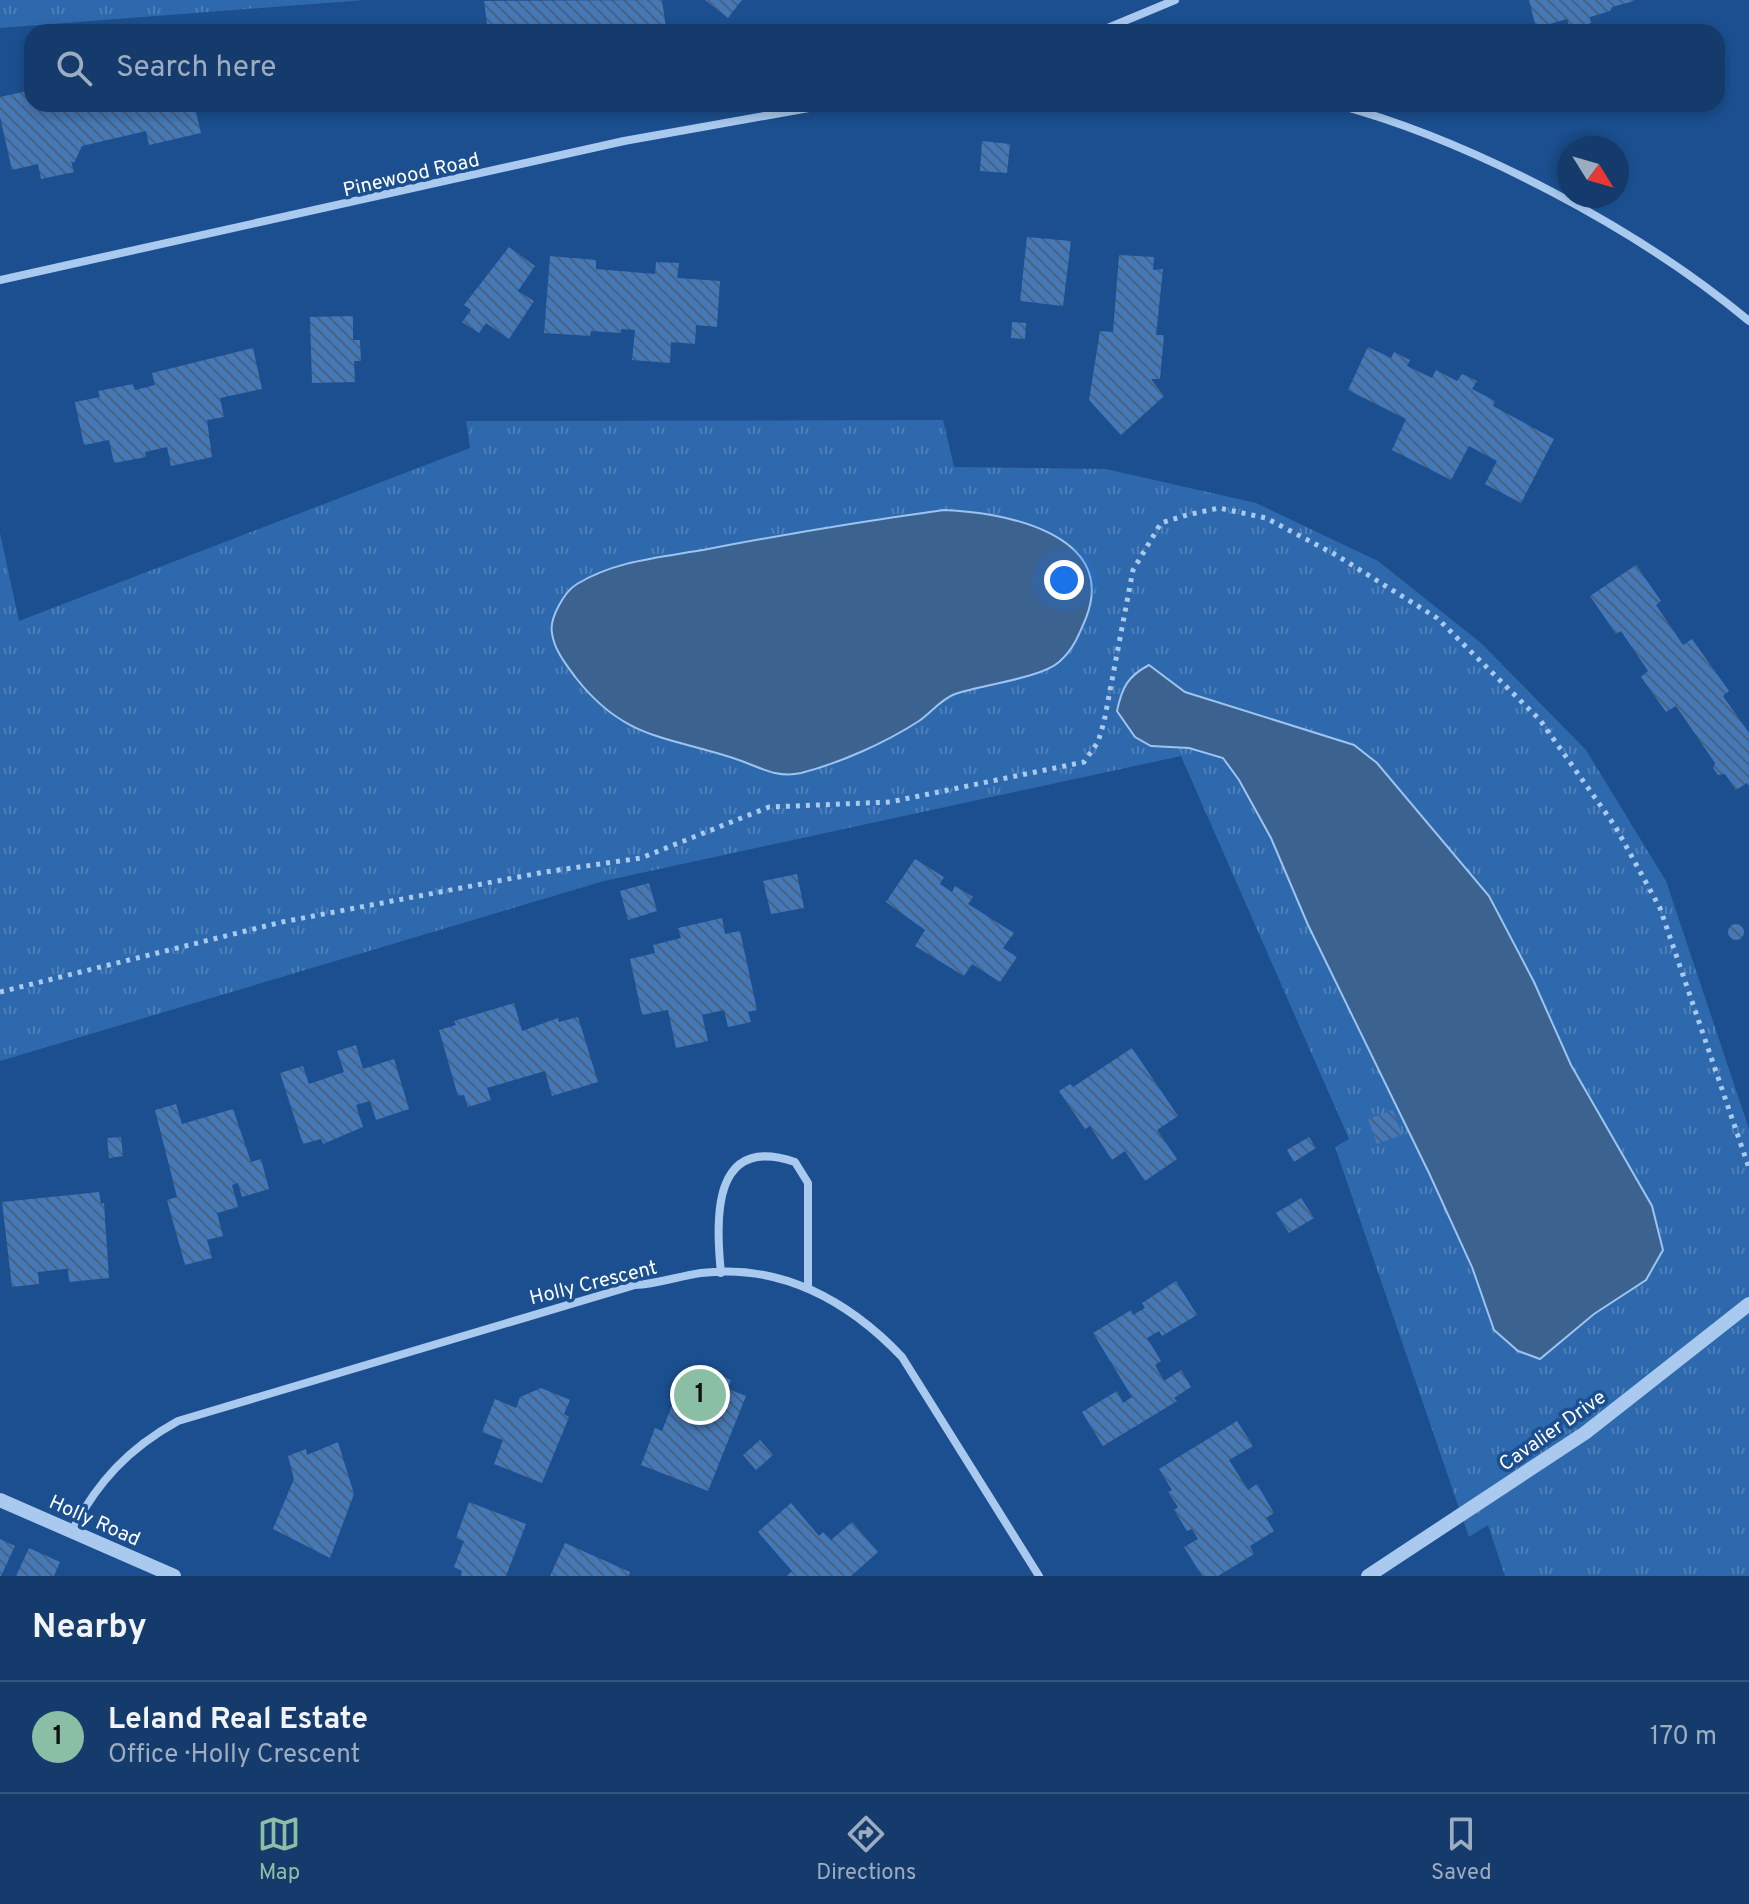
<!DOCTYPE html>
<meta charset="utf-8">
<style>
:root{--surface:#143b6b;--page:#214673;--text:#f1f3f6;--muted:#9dadc1;--line:#33557e;--accent:#8abfa5}
body{margin:0;font-family:Overpass,sans-serif;background:var(--page);color:var(--text)}
.compass{position:absolute;left:1557px;top:136px;width:72px;height:72px;border-radius:50%;background:var(--surface);box-shadow:0 4px 12px #0003;rotate:127deg}
.you{position:absolute;left:1064px;top:580px;width:28px;height:28px;margin:-20px;border:6px solid #fff;border-radius:50%;background:#1a73e8;box-shadow:0 0 0 12px #1a73e833}
.badge{display:grid;place-items:center;width:52px;height:52px;border-radius:50%;background:var(--accent);color:#111;font-size:26px;font-weight:700}
.pin{position:absolute;translate:-50% -50%;border:4px solid #fff;box-shadow:0 2px 8px #0006}
.list{margin:0;padding:0;list-style:none}
h2{display:flex;justify-content:space-between;align-items:center;height:104px;margin:0;padding:0 32px;font-size:34px}
h2 small{font-size:26px;font-weight:400;color:var(--muted)}
.list li{display:grid;grid-template-columns:52px 1fr auto;gap:24px;align-items:center;box-sizing:border-box;height:112px;padding:0 32px;border-top:2px solid var(--line)}
.list b{display:block;font-size:30px;white-space:nowrap}
.list p{margin:0;font-size:26px;white-space:nowrap;color:var(--muted)}
.list em{font-size:26px;font-style:normal;color:var(--muted)}
.icon{flex:none;width:44px;height:44px;fill:none;stroke:currentColor;stroke-width:2;stroke-linecap:round;stroke-linejoin:round}
.map{position:relative;flex:none;width:1749px;height:1576px;overflow:hidden}
.search{position:absolute;background:var(--surface);box-shadow:0 4px 12px #0003;left:24px;right:24px;top:24px;height:88px;display:flex;align-items:center;gap:20px;box-sizing:border-box;padding:0 28px;border-radius:24px;color:var(--muted);font-size:30px}
.sheet{height:216px;background:var(--surface)}
nav{display:flex;justify-content:space-around;align-items:center;box-sizing:border-box;height:112px;border-top:2px solid var(--line);background:var(--surface);font-size:22px;color:var(--muted)}
nav a{display:grid;justify-items:center;gap:4px}
nav .on{color:var(--accent)}
.map>svg:first-child{display:block}
</style>
<div class="map">
<svg width="1749" height="1576" viewBox="0 0 1749 1576">
<defs>
<pattern id="grass-tufts" width="24" height="20" patternUnits="userSpaceOnUse" patternTransform="scale(2)"><rect width="24" height="20" fill="#2e69ad"/><path d="M3 7l-1-3M5 7V3M7 7l1-3M15 17l-1-3M17 17v-4M19 17l1-3" fill="none" stroke="#4d80b9"/></pattern>
<pattern id="building-back-hatch" width="6" height="6" patternUnits="userSpaceOnUse" patternTransform="scale(2)"><rect width="6" height="6" fill="#4478b7"/><path d="M-1 5l2 2M0 0l6 6M5-1l2 2" fill="none" stroke="#486282"/></pattern>
</defs>
<rect width="100%" height="100%" fill="#1b4f8f"/>
<!-- grass -->
<path fill="url(#grass-tufts)" d="M 0,0 L 365,0 L 0,28 Z
M 943,420 L 954,467 L 1106,469 L 1256,503 L 1378,561 L 1481,643 L 1586,750 L 1666,881 L 1749,1129 L 1749,1576 L 1505,1576 L 1488,1525 L 1469,1537 L 1335,1147 L 1349,1139 L 1181,756 L 604,881 L 0,1061 L 0,533 L 19,621 L 470,448 L 466,421 Z"/>
<!-- water -->
<path fill="#3c6290" stroke="#9cc4f0" stroke-width="2" d="M 944,510 C 1002,512 1119,533 1086,618 C 1079,635 1073,650 1059,662 C 1041,678 981,685 955,694 C 941,699 931,713 919,721 C 885,743 840,763 801,773 C 775,779 756,765 733,758 C 665,736 624,739 576,678 C 567,666 554,650 552,633 C 549,618 565,591 577,584 C 616,560 664,557 708,549 C 786,534 865,521 944,510 Z
M 1149,665 L 1185,692 L 1354,745 L 1377,763 L 1489,896 L 1534,982 L 1571,1065 L 1652,1206 L 1663,1250 L 1646,1280 L 1594,1314 L 1540,1359 L 1518,1351 L 1494,1330 L 1472,1267 L 1429,1173 L 1308,925 L 1271,838 L 1239,780 L 1223,758 L 1189,748 L 1151,746 L 1135,737 L 1117,711 C 1122,687 1128,676 1149,665 Z"/>
<!-- building -->
<path fill="url(#building-back-hatch)" d="M 662,0 L 666,28 L 639,32 L 632,32 L 631,28 L 601,32 L 488,32 L 484,1 Z
M 705,0 L 742,0 L 728,18 Z
M 1529,0 L 1634,0 L 1634,1 L 1612,7 L 1610,11 L 1590,17 L 1591,23 L 1570,29 L 1567,19 L 1536,28 Z
M 32,90 L 32,104 L 194,104 L 201,133 L 149,145 L 146,131 L 82,146 L 74,163 L 71,161 L 74,172 L 41,179 L 38,164 L 12,170 L 0,117 L 0,97 Z
M 982,141 L 1010,144 L 1007,173 L 980,171 Z
M 1027,237 L 1071,241 L 1063,306 L 1020,301 Z
M 509,247 L 535,266 L 518,291 L 534,301 L 509,339 L 486,323 L 479,333 L 462,322 L 471,310 L 464,305 Z
M 1119,255 L 1154,257 L 1153,270 L 1163,269 L 1156,335 L 1164,335 L 1160,379 L 1151,379 L 1164,396 L 1121,435 L 1089,400 L 1100,331 L 1113,332 Z
M 550,256 L 596,260 L 596,269 L 655,274 L 656,262 L 679,263 L 677,278 L 720,281 L 717,327 L 696,325 L 695,344 L 671,342 L 670,363 L 632,360 L 635,330 L 621,329 L 621,333 L 591,331 L 590,336 L 544,333 Z
M 353,316 L 353,340 L 360,340 L 361,361 L 354,361 L 355,382 L 312,383 L 310,317 Z
M 1012,322 L 1026,323 L 1025,339 L 1011,338 Z
M 1368,347 L 1391,358 L 1394,352 L 1410,360 L 1407,366 L 1432,378 L 1436,370 L 1457,381 L 1462,374 L 1477,381 L 1472,389 L 1495,401 L 1493,406 L 1554,439 L 1521,503 L 1485,484 L 1497,461 L 1469,446 L 1451,480 L 1392,450 L 1406,419 L 1348,390 Z
M 253,348 L 262,389 L 220,398 L 224,417 L 207,420 L 212,457 L 171,466 L 167,447 L 145,452 L 146,457 L 114,463 L 109,440 L 84,445 L 75,402 L 100,397 L 98,391 L 133,384 L 135,390 L 155,385 L 152,373 Z
M 1636,565 L 1661,601 L 1656,605 L 1681,642 L 1683,645 L 1692,639 L 1729,691 L 1723,696 L 1749,733 L 1749,786 L 1747,783 L 1736,790 L 1725,774 L 1718,775 L 1713,768 L 1715,763 L 1676,706 L 1666,712 L 1641,677 L 1648,671 L 1621,631 L 1616,634 L 1590,596 Z
M 915,859 L 944,877 L 940,884 L 952,892 L 955,886 L 973,897 L 968,904 L 1014,933 L 1003,948 L 1017,957 L 1000,982 L 972,964 L 964,976 L 915,946 L 925,930 L 886,902 Z
M 797,874 L 804,908 L 771,914 L 763,881 Z
M 649,883 L 657,911 L 628,920 L 620,891 Z
M 722,918 L 725,934 L 740,931 L 757,1010 L 748,1012 L 751,1022 L 728,1027 L 724,1010 L 702,1015 L 708,1041 L 676,1048 L 668,1010 L 642,1015 L 630,959 L 655,953 L 653,945 L 681,938 L 678,928 Z
M1728 932a8 8 0 1 1 16 0a8 8 0 1 1-16 0Z
M 514,1003 L 522,1031 L 558,1018 L 559,1022 L 578,1017 L 598,1082 L 552,1096 L 545,1071 L 487,1088 L 491,1100 L 468,1107 L 464,1095 L 458,1096 L 439,1030 L 456,1025 L 454,1021 Z
M 356,1045 L 363,1069 L 394,1059 L 409,1109 L 376,1120 L 370,1101 L 356,1105 L 363,1127 L 323,1144 L 321,1139 L 303,1144 L 280,1073 L 303,1066 L 309,1084 L 344,1072 L 337,1051 Z
M 1132,1048 L 1178,1116 L 1157,1130 L 1177,1159 L 1145,1181 L 1125,1151 L 1112,1160 L 1090,1126 L 1085,1129 L 1059,1091 L 1070,1084 L 1073,1087 Z
M 176,1104 L 182,1124 L 233,1109 L 251,1162 L 261,1159 L 269,1189 L 242,1197 L 238,1183 L 232,1185 L 238,1207 L 217,1213 L 223,1236 L 207,1240 L 212,1258 L 185,1265 L 167,1200 L 177,1197 L 155,1110 Z
M 1393,1110 L 1402,1135 L 1377,1144 L 1368,1119 Z
M 121,1137 L 123,1156 L 109,1158 L 107,1138 Z
M 1309,1137 L 1316,1148 L 1294,1162 L 1287,1150 Z
M 99,1192 L 101,1204 L 104,1203 L 109,1278 L 69,1282 L 68,1269 L 65,1269 L 38,1272 L 39,1284 L 12,1287 L 2,1202 Z
M 1301,1198 L 1314,1218 L 1289,1233 L 1276,1213 Z
M 1176,1281 L 1197,1315 L 1162,1336 L 1159,1331 L 1147,1338 L 1161,1361 L 1155,1365 L 1164,1381 L 1181,1370 L 1191,1387 L 1174,1398 L 1177,1401 L 1103,1446 L 1082,1412 L 1117,1391 L 1123,1403 L 1132,1397 L 1093,1333 L 1131,1310 L 1133,1315 L 1145,1308 L 1142,1303 Z
M 707,1370 L 731,1380 L 728,1389 L 746,1396 L 708,1491 L 641,1465 L 655,1428 L 662,1431 L 685,1372 L 704,1379 Z
M 541,1388 L 570,1400 L 564,1414 L 569,1417 L 542,1483 L 494,1464 L 503,1440 L 482,1432 L 495,1399 L 516,1408 L 520,1397 Z
M 1237,1421 L 1253,1446 L 1229,1460 L 1248,1490 L 1257,1484 L 1274,1513 L 1266,1518 L 1274,1531 L 1250,1546 L 1254,1554 L 1218,1576 L 1202,1576 L 1184,1547 L 1198,1539 L 1192,1529 L 1187,1531 L 1174,1510 L 1178,1507 L 1168,1492 L 1172,1490 L 1159,1469 Z
M 760,1440 L 773,1455 L 756,1470 L 743,1455 Z
M 338,1442 L 354,1494 L 330,1558 L 273,1529 L 294,1479 L 288,1456 L 306,1449 L 307,1455 Z
M 469,1502 L 526,1524 L 506,1576 L 461,1576 L 462,1571 L 454,1567 L 464,1541 L 456,1538 Z
M 791,1503 L 819,1536 L 823,1532 L 831,1540 L 852,1522 L 878,1552 L 851,1576 L 787,1576 L 792,1571 L 758,1532 Z
M 0,1539 L 15,1546 L 1,1576 L 0,1576 Z
M 565,1543 L 630,1572 L 629,1576 L 550,1576 Z
M 29,1548 L 60,1562 L 54,1576 L 16,1576 Z"/>
<g fill="none" stroke-linecap="round" stroke-linejoin="round">
<!-- path -->
<path stroke="#a9c9ee" stroke-width="5" stroke-dasharray="4 6" stroke-linecap="butt" d="M 0,992 L 282,922 L 545,872 L 641,858 L 769,807 L 890,802 L 1084,762 L 1098,742 L 1104,722 L 1133,570 L 1161,523 L 1187,515 L 1219,508 L 1266,518 L 1336,555 L 1437,618 L 1540,720 L 1615,826 L 1660,908 L 1749,1168"/>
<!-- minor -->
<path stroke="#a9c9ee" stroke-width="8" d="M 1098,32 L 1175,0
M 1335,104 C 1473,141 1640,230 1749,321
M 0,280 L 624,141 L 831,104
M 721,1273 C 715,1216 713,1134 795,1162 L 808,1183 L 808,1288
M 72,1531 C 97,1482 129,1448 178,1421 L 635,1285 C 657,1284 679,1276 701,1273 C 781,1263 849,1301 902,1357 L 1039,1576"/>
<!-- tertiary -->
<path stroke="#a9c9ee" stroke-width="14" d="M 0,1500 L 174,1576
M 1368,1576 L 1585,1433 L 1749,1304"/>
</g>
<g text-anchor="middle" stroke-width="7" stroke-linejoin="round" paint-order="stroke">
<!-- street labels -->
<g font-size="20" fill="#fff" stroke="#1b4f8f">
<text transform="translate(411 174) rotate(-13)" y="7">Pinewood Road</text>
<text transform="translate(593 1282) rotate(-14)" y="7">Holly Crescent</text>
<text transform="translate(1552 1430) rotate(-35)" y="7">Cavalier Drive</text>
<text transform="translate(95 1520) rotate(24)" y="7">Holly Road</text>
</g>
</g>
</svg>
<svg class="compass" viewBox="-18 -18 36 36"><path d="M0-13l5 13h-10z" fill="#e53935"/><path d="M0 13l5-13h-10z" fill="#9dadc1"/></svg>
<div class="you"></div>
<div class="pin badge" style="left:700px;top:1395px">1</div>
<div class="search"><svg class="icon" aria-label="search" viewBox="0 0 24 24"><circle cx="10" cy="10" r="6"/><path d="M15 15l6 6"/></svg>Search here</div>
</div>
<section class="sheet">
<h2>Nearby<small></small></h2>
<ul class="list">
<li><span class="badge">1</span><div><b>Leland Real Estate</b><p>Office · Holly Crescent</p></div><em>170 m</em></li>
</ul>
</section>
<nav>
<a class="on"><svg class="icon" aria-label="map" viewBox="0 0 24 24"><path d="M3 6l6-2 6 2 6-2v14l-6 2-6-2-6 2zM9 4v14M15 6v14"/></svg>Map</a>
<a><svg class="icon" aria-label="directions" viewBox="0 0 24 24"><path d="M12 3l9 9-9 9-9-9zM9 14v-3h6M13 9l2 2-2 2"/></svg>Directions</a>
<a><svg class="icon" aria-label="saved" viewBox="0 0 24 24"><path d="M7 4h10v16l-5-4-5 4z"/></svg>Saved</a>
</nav>
